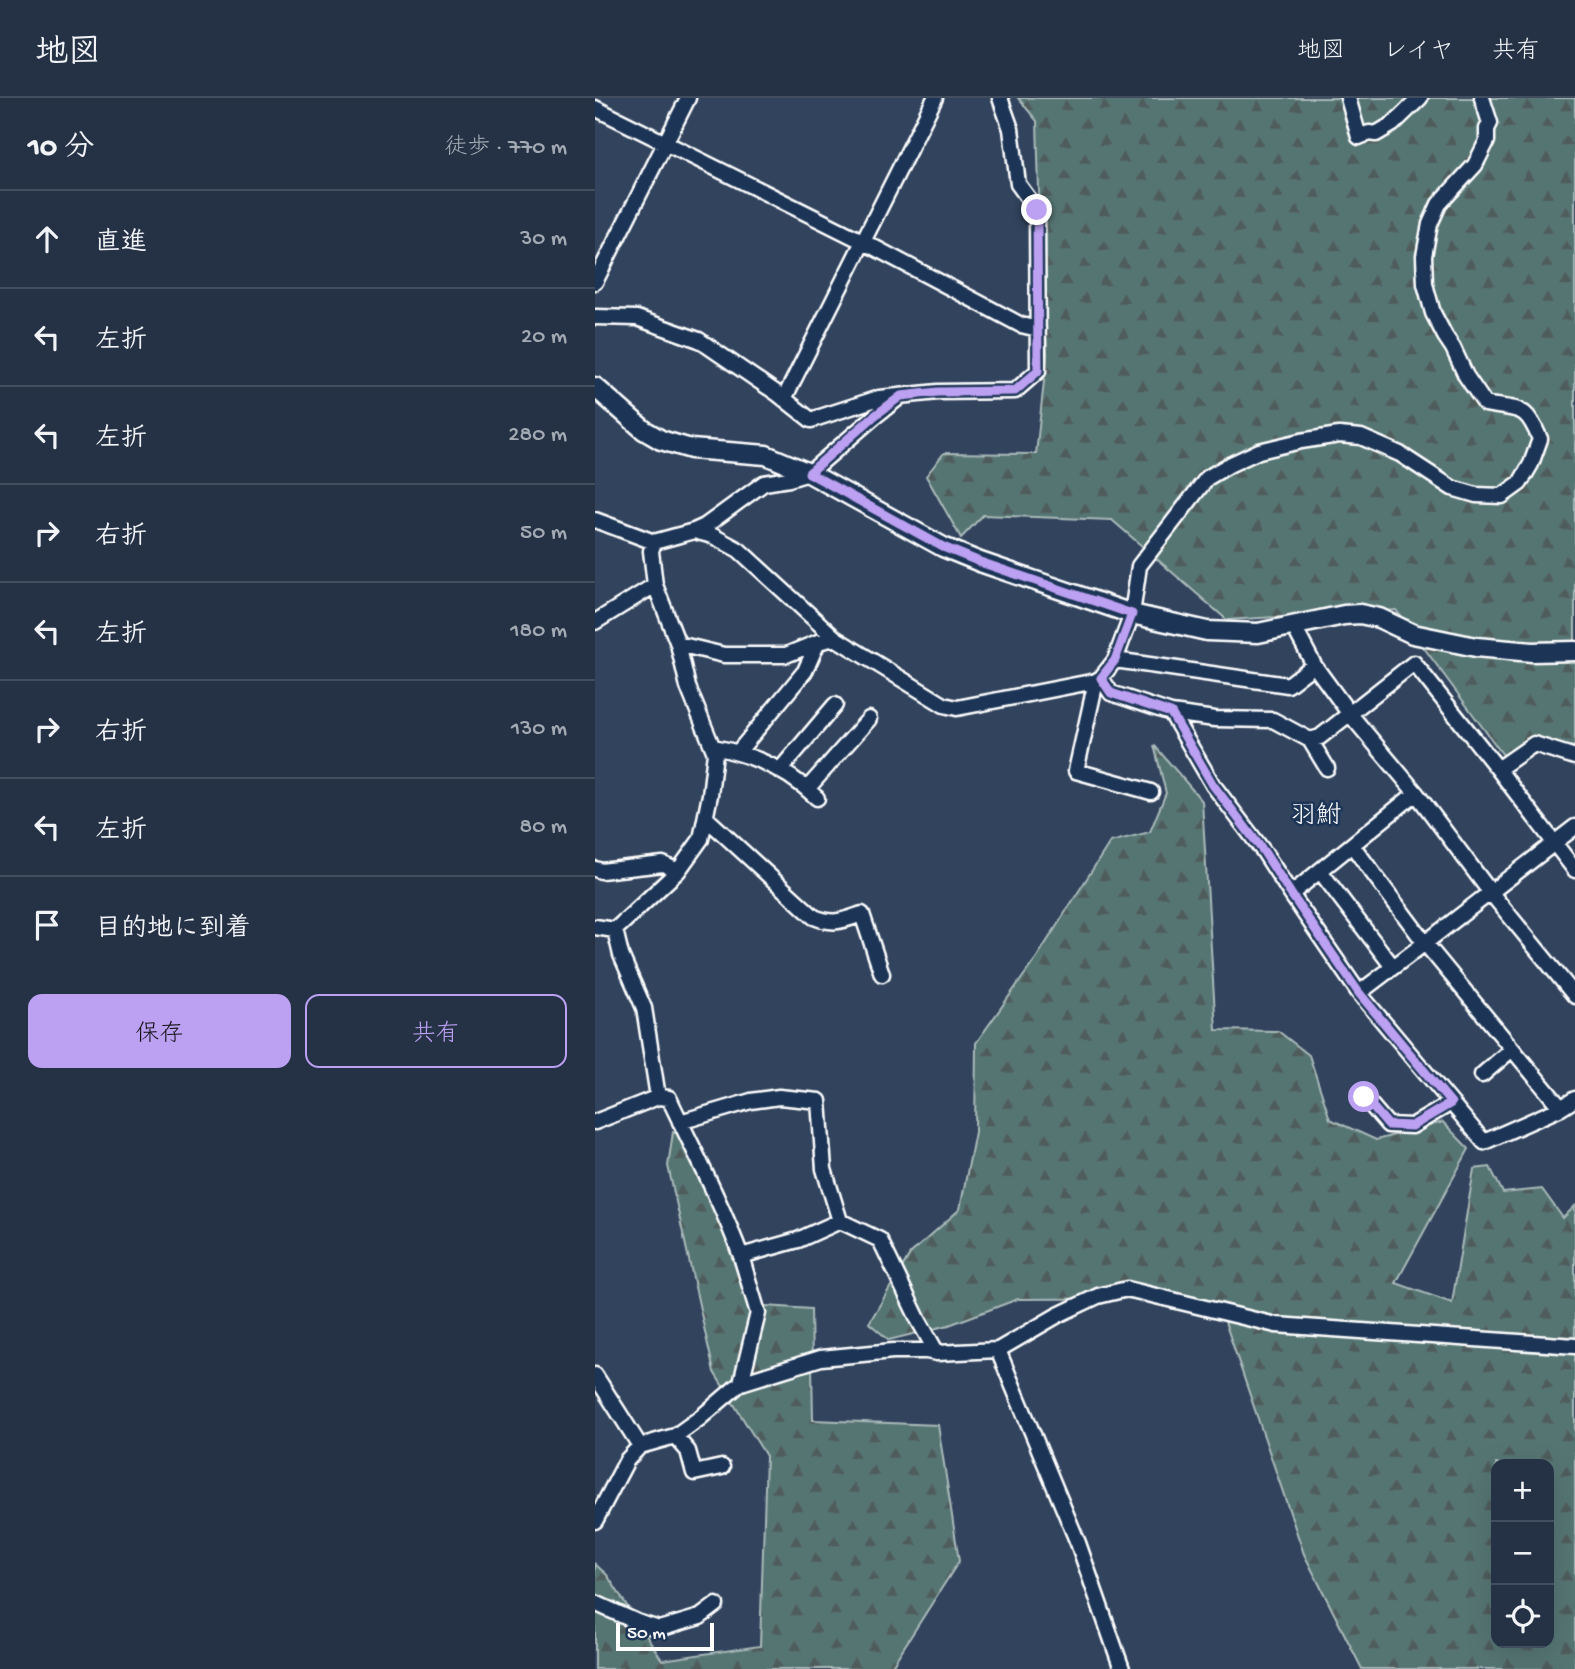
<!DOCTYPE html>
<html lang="ja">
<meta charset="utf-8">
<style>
:root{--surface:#253246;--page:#2d3a4d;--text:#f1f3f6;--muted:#a3aab3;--line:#424d5f;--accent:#bca0f2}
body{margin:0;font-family:"Gochi Hand","Klee One",sans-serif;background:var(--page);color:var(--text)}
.controls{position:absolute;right:21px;bottom:21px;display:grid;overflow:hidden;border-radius:14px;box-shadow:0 7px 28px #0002}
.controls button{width:63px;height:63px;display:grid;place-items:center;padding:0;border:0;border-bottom:2px solid var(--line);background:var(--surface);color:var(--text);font:35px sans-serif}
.scale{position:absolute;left:21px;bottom:18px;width:98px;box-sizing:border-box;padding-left:7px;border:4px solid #fff;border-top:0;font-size:19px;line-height:24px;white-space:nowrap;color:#fff;-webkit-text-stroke:5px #1d3557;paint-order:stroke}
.stop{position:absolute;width:21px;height:21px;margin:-16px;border:5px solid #bca0f2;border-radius:50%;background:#fff}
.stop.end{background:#bca0f2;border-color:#fff;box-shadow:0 2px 7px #0008}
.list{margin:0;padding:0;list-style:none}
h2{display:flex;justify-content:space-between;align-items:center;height:91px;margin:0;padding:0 28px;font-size:30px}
h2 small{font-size:23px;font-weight:400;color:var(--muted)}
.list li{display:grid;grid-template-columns:46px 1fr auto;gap:21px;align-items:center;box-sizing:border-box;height:98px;padding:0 28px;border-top:2px solid var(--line)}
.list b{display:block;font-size:26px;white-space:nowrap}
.list em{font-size:23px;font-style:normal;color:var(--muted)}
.actions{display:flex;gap:14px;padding:21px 28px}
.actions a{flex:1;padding:16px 0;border:2px solid var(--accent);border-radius:14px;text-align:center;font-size:24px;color:var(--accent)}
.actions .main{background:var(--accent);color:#111}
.icon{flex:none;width:38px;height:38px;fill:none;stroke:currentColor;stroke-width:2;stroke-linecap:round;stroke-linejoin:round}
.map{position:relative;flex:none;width:980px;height:1571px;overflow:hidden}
header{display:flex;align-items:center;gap:42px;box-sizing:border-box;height:98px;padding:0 35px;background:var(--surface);border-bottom:2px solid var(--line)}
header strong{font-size:33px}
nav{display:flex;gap:38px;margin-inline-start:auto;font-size:24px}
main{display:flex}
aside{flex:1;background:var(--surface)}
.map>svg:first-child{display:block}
</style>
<header>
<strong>地図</strong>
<nav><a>地図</a><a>レイヤ</a><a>共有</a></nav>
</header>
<main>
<aside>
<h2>10 分<small>徒歩 · 770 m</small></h2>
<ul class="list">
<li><svg class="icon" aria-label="ahead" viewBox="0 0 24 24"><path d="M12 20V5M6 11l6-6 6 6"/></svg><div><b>直進</b></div><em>30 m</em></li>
<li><svg class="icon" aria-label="left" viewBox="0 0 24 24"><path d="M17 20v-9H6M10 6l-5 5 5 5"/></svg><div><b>左折</b></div><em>20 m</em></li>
<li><svg class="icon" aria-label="left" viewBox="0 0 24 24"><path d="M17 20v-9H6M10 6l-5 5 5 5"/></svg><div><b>左折</b></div><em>280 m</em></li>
<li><svg class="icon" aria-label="right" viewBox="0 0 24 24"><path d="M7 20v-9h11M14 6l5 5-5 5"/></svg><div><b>右折</b></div><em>50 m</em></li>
<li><svg class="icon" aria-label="left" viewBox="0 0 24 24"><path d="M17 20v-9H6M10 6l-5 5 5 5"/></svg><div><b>左折</b></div><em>180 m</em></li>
<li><svg class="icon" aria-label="right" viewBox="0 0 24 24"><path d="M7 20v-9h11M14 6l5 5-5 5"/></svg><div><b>右折</b></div><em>130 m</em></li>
<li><svg class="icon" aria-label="left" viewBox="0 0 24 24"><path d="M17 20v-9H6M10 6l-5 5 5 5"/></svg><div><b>左折</b></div><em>80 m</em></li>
<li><svg class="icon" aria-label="arrive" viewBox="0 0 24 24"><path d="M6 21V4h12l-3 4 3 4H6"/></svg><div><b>目的地に到着</b></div></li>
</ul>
<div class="actions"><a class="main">保存</a><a>共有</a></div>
</aside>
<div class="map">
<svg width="980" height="1571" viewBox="0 0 980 1571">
<defs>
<pattern id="forest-firs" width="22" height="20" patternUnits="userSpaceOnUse" patternTransform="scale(1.75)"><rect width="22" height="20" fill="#557473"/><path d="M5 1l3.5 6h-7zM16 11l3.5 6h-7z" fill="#505c5c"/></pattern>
</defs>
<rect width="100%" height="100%" fill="#31435d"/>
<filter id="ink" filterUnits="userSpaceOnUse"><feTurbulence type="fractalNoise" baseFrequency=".0143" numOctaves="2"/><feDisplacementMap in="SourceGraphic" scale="14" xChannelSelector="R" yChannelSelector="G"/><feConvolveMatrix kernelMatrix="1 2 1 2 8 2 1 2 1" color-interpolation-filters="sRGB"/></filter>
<g filter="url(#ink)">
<!-- forest -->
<path fill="url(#forest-firs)" stroke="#aabab9" stroke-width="2" fill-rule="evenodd" d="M 423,0 L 980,0 L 980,648 L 908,657 L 801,512 L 632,522 L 517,422 L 388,417 L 366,440 L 331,378 L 349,355 L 441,356 L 452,256 L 446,164 L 442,23 Z
M 559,647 L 607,703 L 621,932 L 683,933 L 714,957 L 735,1021 L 781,1042 L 848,1024 L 874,1051 L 801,1185 L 857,1205 L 879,1071 L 895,1069 L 908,1095 L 947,1091 L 968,1120 L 980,1108 L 980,1571 L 767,1571 L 709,1456 L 629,1221 L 593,1200 L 423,1201 L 354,1227 L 294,1242 L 274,1225 L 315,1156 L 365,1111 L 380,1034 L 381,945 L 442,859 L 515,744 L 555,734 L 571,695 ZM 901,1366 L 954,1366 L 954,1545 L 901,1545 Z
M 78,1034 L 95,1041 L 154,1207 L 216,1211 L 218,1322 L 343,1327 L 364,1463 L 295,1571 L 0,1571 L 0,1466 L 12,1477 L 67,1562 L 165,1548 L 171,1358 L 119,1274 L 73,1068 Z"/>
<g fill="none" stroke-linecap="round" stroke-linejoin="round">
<defs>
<path id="minor" d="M 753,0 L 764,39 L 774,35 L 781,36 L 798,26 L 825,0
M 887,0 L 895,25 L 892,31 L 892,43 L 880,67 L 844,106 L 835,126 L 829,158 L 830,186 L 838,215 L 850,238 L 858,250 L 871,278 L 890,306 C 925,313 930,305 945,341 L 936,366 L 925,385 L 907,398 L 881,397 L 857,390 L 805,356 L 766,339 L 744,337 L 706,343 L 664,353 L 634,367 L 612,380 L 544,468 L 537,516 L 520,562 L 506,580 L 516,595 L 576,615 L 620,621 L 678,622 L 715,642 L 725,639 L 819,565 L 903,671 L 980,772
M 0,10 L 267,143 L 426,227 L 443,231
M 0,184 L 93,0
M 0,219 L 42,220 L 104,242 L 183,296 L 216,322 L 284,300 L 343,294 L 420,293 L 443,273 L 442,112 L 423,86 L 416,31 L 405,0
M 189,301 L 340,0
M 0,422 L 59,444
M 99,433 L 118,438 L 144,452 L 240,540
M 0,524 L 60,487
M 699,529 L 719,567 L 754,615 L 821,695 L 896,795 L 980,898
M 83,546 L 129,557 L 191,557 L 223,544 L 240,540 L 349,607 L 362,610 L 501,583 L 506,580
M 520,562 L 693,587 L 719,567
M 501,583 L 481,673 L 556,694
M 576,615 L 618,687 L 669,754 L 696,796
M 715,642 L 732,670
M 118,649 C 157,656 193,672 222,700
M 144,653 L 210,573 L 223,544
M 903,671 L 939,646 L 980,659
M 185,672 L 240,607
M 212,691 L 274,621
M 821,695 L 696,796 L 764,895 L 889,1044 L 966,1010 L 980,1001
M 111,720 L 219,819 C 239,827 247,823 267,816 L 287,876
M 757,747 L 830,845 L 966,1010
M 0,771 L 6,773 L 68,766 L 83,773
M 725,773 L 798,869
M 0,829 L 20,832
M 764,895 L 830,845 L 980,729
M 887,977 L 917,951
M 63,999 L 49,910 L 26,857 L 20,832 L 83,773 L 106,741 L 115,697 L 120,655 L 93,589 L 83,546 L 60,487 L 56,453 L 59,444 L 99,433 L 110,428 L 169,385 L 194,381 L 214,375 L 279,319 L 306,298
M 769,999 L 793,1027 L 817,1028 L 856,1005
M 0,1024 L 63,999 L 74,1000 C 99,1053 126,1104 146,1158 L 203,1142 L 245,1123 L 285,1142 L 324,1223 L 342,1255
M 85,1024 L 156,1003 L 184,999 L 224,1003 L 229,1071 L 245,1123
M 146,1158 L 163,1215 L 146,1285
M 403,1252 L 463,1217 L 503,1198 L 532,1191 L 681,1227 L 980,1248
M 0,1277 L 45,1348
M 80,1338 L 93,1353 L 99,1375 L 127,1369
M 0,1423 L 32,1362 L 45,1348 L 80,1338 L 105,1320 L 146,1285 L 226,1260 L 298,1253 L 331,1253 L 342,1255 L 403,1252 L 483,1445 L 527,1571
M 0,1505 L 42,1524 L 64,1531 L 105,1519 L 121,1507"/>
<path id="tertiary" d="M 0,289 L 49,332 L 66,342 L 96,351 L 171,357 L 214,375 L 348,449 L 385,464 L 537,516 L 612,533 L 663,535 L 749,517 L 765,516 L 784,520 L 818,536 L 881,549 L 937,554 L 980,553"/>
</defs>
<!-- minor casing -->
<use href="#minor" stroke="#fff" stroke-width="19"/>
<!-- tertiary casing -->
<use href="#tertiary" stroke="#fff" stroke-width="23"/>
<!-- minor -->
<use href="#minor" stroke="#1d3557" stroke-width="14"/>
<!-- tertiary -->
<use href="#tertiary" stroke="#1d3557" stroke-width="18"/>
</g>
</g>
<g fill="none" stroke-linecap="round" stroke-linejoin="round" filter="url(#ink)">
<!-- route -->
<path stroke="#bca0f2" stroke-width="9" d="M 442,112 L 443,273 L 420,293 L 343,294 L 306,298 L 278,319 L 214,375 L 348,449 L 385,464 L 537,516 L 520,562 L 506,580 L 516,595 L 576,615 L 618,687 L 669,754 L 696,796 L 764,895 L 856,1005 L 817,1028 L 793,1027 L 769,999"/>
</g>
<g text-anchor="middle" stroke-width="5" stroke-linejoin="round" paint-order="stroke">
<!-- quarter labels -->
<g font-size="26" fill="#fff" stroke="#1d3557">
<text x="721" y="724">羽鮒</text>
</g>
</g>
</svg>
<div class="controls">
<button>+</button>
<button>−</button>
<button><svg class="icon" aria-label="locate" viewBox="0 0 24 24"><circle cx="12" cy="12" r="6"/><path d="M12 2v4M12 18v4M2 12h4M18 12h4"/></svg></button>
</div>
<div class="scale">50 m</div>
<div class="stop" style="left:769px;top:999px"></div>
<div class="stop end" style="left:442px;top:112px"></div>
</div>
</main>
